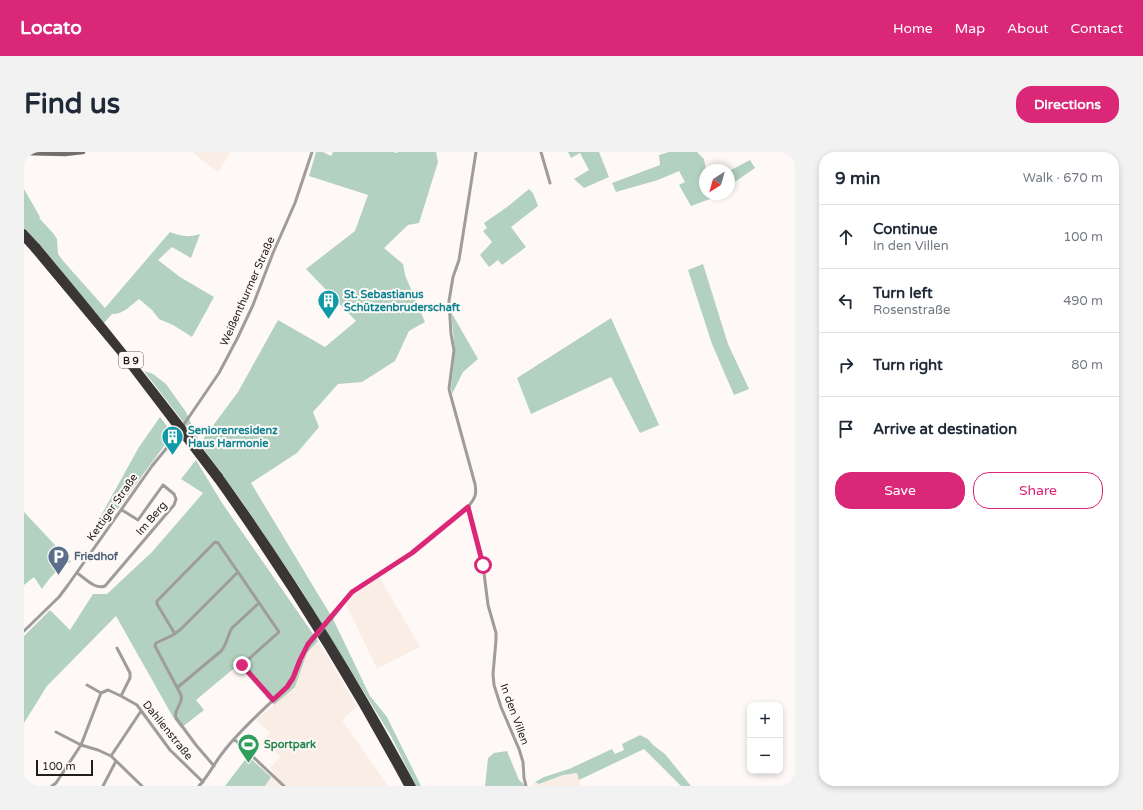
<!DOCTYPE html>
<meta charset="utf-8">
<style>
:root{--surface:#fff;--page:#f2f2f3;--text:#1f2937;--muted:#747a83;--line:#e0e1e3;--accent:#db2777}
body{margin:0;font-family:"Varela Round",sans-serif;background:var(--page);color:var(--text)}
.controls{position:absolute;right:12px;bottom:12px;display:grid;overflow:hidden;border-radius:8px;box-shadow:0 2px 6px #0003}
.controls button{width:36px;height:36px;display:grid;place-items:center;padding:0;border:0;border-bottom:1px solid var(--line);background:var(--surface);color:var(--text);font:20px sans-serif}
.compass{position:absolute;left:675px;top:12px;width:36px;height:36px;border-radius:50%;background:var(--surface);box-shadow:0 2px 6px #0003;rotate:217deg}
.scale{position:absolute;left:12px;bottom:10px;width:57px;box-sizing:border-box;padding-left:4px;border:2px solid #201e1d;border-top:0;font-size:11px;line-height:14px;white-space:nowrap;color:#201e1d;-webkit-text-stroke:3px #fef9f7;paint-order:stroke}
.stop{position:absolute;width:12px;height:12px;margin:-9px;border:3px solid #db2777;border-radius:50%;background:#fff}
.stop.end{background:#db2777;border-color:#fff;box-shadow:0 1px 4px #0008}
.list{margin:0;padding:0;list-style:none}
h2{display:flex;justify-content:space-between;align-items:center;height:52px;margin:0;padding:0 16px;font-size:17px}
h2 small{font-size:13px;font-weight:400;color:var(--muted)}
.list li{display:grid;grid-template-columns:26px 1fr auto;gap:12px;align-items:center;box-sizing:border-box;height:64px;padding:0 16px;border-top:1px solid var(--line)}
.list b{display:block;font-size:15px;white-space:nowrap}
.list p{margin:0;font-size:13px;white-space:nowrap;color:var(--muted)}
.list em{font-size:13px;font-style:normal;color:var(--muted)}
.actions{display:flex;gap:8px;padding:12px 16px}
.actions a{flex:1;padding:9px 0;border:1px solid var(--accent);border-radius:16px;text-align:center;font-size:14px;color:var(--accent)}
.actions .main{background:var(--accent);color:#fff}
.icon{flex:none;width:22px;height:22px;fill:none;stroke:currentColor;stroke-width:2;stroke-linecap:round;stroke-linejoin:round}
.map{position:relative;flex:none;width:771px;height:634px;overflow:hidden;border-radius:16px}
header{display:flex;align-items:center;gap:24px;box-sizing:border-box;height:56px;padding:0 20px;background:var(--accent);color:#fff}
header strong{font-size:19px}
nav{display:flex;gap:22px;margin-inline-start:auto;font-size:14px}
.intro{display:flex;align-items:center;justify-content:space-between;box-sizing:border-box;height:96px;padding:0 24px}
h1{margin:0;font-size:28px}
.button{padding:10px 18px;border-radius:16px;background:var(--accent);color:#fff;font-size:14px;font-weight:700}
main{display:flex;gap:24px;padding:0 24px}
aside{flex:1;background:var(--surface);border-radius:16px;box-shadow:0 2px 6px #0003}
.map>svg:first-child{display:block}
</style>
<header>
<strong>Locato</strong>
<nav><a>Home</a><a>Map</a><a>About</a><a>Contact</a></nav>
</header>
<div class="intro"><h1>Find us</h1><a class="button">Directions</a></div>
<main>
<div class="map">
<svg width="771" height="634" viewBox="0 0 771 634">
<rect width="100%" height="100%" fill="#fef9f7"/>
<!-- built -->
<path fill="#faede6" d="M 168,0 L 207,0 L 194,20 Z
M 355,424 L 396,495 L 353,517 L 321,450 L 330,441 Z
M 294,489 L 333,554 L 318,568 L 364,634 L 241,634 L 250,620 L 246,616 L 256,605 L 239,589 L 246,581 L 232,568 L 271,535 L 283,501 Z
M 553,621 L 557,634 L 507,634 L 511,630 L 516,632 L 539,623 Z"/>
<!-- green -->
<path fill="#b3d1c0" d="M 292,0 L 299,0 L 307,4 L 309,0 L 369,0 L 372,1 L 374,0 L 412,0 L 414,10 L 395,71 L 384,73 L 360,96 L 379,112 L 381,123 L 401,170 L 385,179 L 371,209 L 338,230 L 314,232 L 289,260 L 295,275 L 273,301 L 227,331 L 309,467 L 346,544 L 363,565 L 397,634 L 392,634 L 367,584 L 274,433 L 219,351 L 176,292 L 120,219 L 129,222 L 142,232 L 162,260 L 176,291 L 214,240 L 254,168 L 301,195 L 332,169 L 282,117 L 331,79 L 344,43 L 285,24 Z
M 544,0 L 575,0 L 585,25 L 560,36 L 550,27 L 565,18 L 556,1 L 547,6 Z
M 645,0 L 673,0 L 680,7 L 682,18 L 681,42 L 693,42 L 686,47 L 667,54 L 655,33 L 661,30 L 655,19 L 634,28 L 592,40 L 588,31 L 636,13 L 635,3 Z
M 726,8 L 731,16 L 705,34 L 705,19 Z
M 0,37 L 16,65 L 15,66 L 29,81 L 33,87 L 34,102 L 40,110 L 81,156 L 146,80 C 158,84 163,86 176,82 L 167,106 L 148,95 L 134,108 L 156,125 L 190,145 L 168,185 L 149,173 L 135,167 L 128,158 L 115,147 C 106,154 100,162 88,162 L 80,171 L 16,93 L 0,76 Z
M 505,37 L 509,41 L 514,54 L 487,75 L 502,95 L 478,113 L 474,108 L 465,115 L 456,103 L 468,90 L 459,79 L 463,76 L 460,71 L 483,55 Z
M 679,112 L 704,192 L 725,237 L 710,243 L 688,192 L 664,118 Z
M 427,160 L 454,207 L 439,220 L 428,242 L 427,236 L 431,198 Z
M 587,166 L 635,273 L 616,281 L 587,225 L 507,262 L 493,226 Z
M 136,265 L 149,282 L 81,374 L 74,369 L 115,295 Z
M 172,308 L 198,351 L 294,489 L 283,501 L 271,535 L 250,553 L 214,513 L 172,548 L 180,558 L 157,576 L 149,565 L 92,464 L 23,534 L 0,571 L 0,484 L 26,458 L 46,478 L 69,442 L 83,442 L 128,400 L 179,341 L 157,327 Z
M 0,360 L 47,410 C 36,413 24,428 18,437 L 10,425 L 0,433 Z
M 616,583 L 624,587 L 629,593 L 641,602 L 667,634 L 657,634 L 620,597 L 555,628 L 553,621 L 539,623 L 515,632 L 511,630 L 520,625 L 545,617 L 588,597 L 591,602 L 600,598 L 598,592 Z
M 483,599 L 495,628 L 502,634 L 461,634 L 464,606 L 470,601 Z
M 224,604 L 247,625 L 241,634 L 201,634 Z"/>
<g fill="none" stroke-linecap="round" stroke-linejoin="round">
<!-- street -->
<path stroke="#9e9c9c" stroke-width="3" d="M 517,0 L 526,31
M 444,355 L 459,413 L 464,453 L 472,481 L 472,488 L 469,522 L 470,533 L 477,555 L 495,597 L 499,610 L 500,626 L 502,634
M 53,421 C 61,426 71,438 81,434 L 150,353 L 152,347 L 150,342 L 139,333 L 114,368 L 98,358
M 308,466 L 328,440 L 388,401 L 444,355 C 451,346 453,343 451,332 L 426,241 L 425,237 L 430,198 L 427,182 L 425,149 L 429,125 L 435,108 L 452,0
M 0,479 L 35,445 L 44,433 L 128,314 L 150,287 L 195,221 L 214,185 L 229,153 L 249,101 L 271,51 L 288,0
M 151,482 L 133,452 L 133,449 L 191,390 L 194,391 L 214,420
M 93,496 L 106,521 L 106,526 L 97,544 L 113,553 L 146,598 L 179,630
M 63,533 L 77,541
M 154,535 L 196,500 C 203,494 203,484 208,476 L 235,451
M 32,580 L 57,593 L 74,598 L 87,604 L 118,634
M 210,587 L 260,634
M 87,604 L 117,559
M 190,614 L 172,593 L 152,566 C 149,556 160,553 157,543 L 131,494 L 132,491 L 147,484 L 156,478 L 214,420 L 255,480 L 218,513 L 249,548
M 28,634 L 32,631 L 57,593 L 77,541 L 84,538 L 97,544
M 79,634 L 92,609
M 175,634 C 185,623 191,610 200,599 C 217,577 243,554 263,535 L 269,526 L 276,508 L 285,493"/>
<!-- secondary -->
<path stroke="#726f6f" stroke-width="4.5" d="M 0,1 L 41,2 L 59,0"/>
<!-- highway -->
<path stroke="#3a3636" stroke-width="5.5" d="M 0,80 L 14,95
M 0,87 L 10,98
M 196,324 C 267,423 331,526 389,634
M 192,327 C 262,425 326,528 383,634"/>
<!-- street-bridge -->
<path stroke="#9e9c9c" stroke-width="3" d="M 285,493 L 308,466"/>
<!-- highway-bridge -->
<path stroke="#3a3636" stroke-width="5.5" d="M 14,95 C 77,170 137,246 196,324
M 10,98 L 96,201 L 192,327"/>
</g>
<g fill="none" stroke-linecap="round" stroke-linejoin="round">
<!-- route -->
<path stroke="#db2777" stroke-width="5" d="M 218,513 L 249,548 L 263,535 L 269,526 L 276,508 L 284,492 L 328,440 L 388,401 L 444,355 L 459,413"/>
</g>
<!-- icons -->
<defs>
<symbol id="building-pin" viewBox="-11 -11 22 30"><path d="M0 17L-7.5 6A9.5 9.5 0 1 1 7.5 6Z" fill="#0f9aa8" stroke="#fef9f7"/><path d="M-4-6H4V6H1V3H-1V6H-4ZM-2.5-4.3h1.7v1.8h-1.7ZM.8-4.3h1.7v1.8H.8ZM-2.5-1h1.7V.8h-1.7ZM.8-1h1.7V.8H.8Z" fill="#fff"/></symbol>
<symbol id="parking-pin" viewBox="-11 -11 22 30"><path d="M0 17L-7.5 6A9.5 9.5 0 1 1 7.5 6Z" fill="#5c6f8a" stroke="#fef9f7"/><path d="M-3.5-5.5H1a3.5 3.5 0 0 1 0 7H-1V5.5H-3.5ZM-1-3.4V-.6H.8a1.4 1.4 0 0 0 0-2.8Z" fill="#fff"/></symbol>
<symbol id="stadium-pin" viewBox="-11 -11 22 30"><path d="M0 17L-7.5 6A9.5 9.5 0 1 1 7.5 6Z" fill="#2e9e5b" stroke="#fef9f7"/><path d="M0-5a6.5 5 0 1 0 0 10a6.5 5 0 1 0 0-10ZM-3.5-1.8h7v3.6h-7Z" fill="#fff"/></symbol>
</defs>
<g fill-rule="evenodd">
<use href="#building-pin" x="292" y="136" width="25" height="34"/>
<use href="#building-pin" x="136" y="272" width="25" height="34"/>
<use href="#parking-pin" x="22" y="392" width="25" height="34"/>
<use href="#stadium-pin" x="212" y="580" width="25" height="34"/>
</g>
<g text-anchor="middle" stroke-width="4" stroke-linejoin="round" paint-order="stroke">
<!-- shield labels -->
<rect fill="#fef9f7" stroke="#63605e" stroke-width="1" x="95" y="200" width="24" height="16" rx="3"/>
<g font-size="10" font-weight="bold" fill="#201e1d">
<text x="107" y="212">B 9</text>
</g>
<!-- street labels -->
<g font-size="11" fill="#201e1d" stroke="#fef9f7">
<text transform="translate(223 139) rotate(-66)" y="4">Weißenthurmer Straße</text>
<text transform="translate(88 355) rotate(-55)" y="4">Kettiger Straße</text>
<text transform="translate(127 366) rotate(-49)" y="4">Im Berg</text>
<text transform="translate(491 562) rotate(70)" y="4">In den Villen</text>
<text transform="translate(144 578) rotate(51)" y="4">Dahlienstraße</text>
</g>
<!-- culture labels -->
<g font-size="11" font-weight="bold" fill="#0d838f" stroke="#fef9f7" text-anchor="start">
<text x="320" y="146">St. Sebastianus<tspan x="320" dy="13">Schützenbruderschaft</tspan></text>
<text x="164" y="282">Seniorenresidenz<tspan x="164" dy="13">Haus Harmonie</tspan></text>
</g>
<!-- service labels -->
<g font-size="11" font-weight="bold" fill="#4e5e75" stroke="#fef9f7" text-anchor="start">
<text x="50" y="408">Friedhof</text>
</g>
<!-- leisure labels -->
<g font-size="11" font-weight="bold" fill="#27864d" stroke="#fef9f7" text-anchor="start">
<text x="240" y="596">Sportpark</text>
</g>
</g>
</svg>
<div class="controls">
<button>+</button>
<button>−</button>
</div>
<svg class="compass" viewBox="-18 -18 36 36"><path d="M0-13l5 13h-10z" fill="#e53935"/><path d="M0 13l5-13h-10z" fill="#747a83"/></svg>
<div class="scale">100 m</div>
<div class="stop" style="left:459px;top:413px"></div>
<div class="stop end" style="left:218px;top:513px"></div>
</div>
<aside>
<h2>9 min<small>Walk · 670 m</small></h2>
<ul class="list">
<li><svg class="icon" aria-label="ahead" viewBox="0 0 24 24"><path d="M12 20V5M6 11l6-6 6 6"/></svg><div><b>Continue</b><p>In den Villen</p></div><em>100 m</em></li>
<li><svg class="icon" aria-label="left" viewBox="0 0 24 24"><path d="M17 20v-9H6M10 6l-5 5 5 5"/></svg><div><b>Turn left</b><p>Rosenstraße</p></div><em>490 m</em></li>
<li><svg class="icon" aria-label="right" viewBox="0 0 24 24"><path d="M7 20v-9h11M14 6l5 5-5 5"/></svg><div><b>Turn right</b></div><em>80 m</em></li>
<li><svg class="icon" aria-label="arrive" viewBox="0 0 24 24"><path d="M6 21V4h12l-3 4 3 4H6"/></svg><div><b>Arrive at destination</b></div></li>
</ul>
<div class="actions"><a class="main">Save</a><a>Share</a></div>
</aside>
</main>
